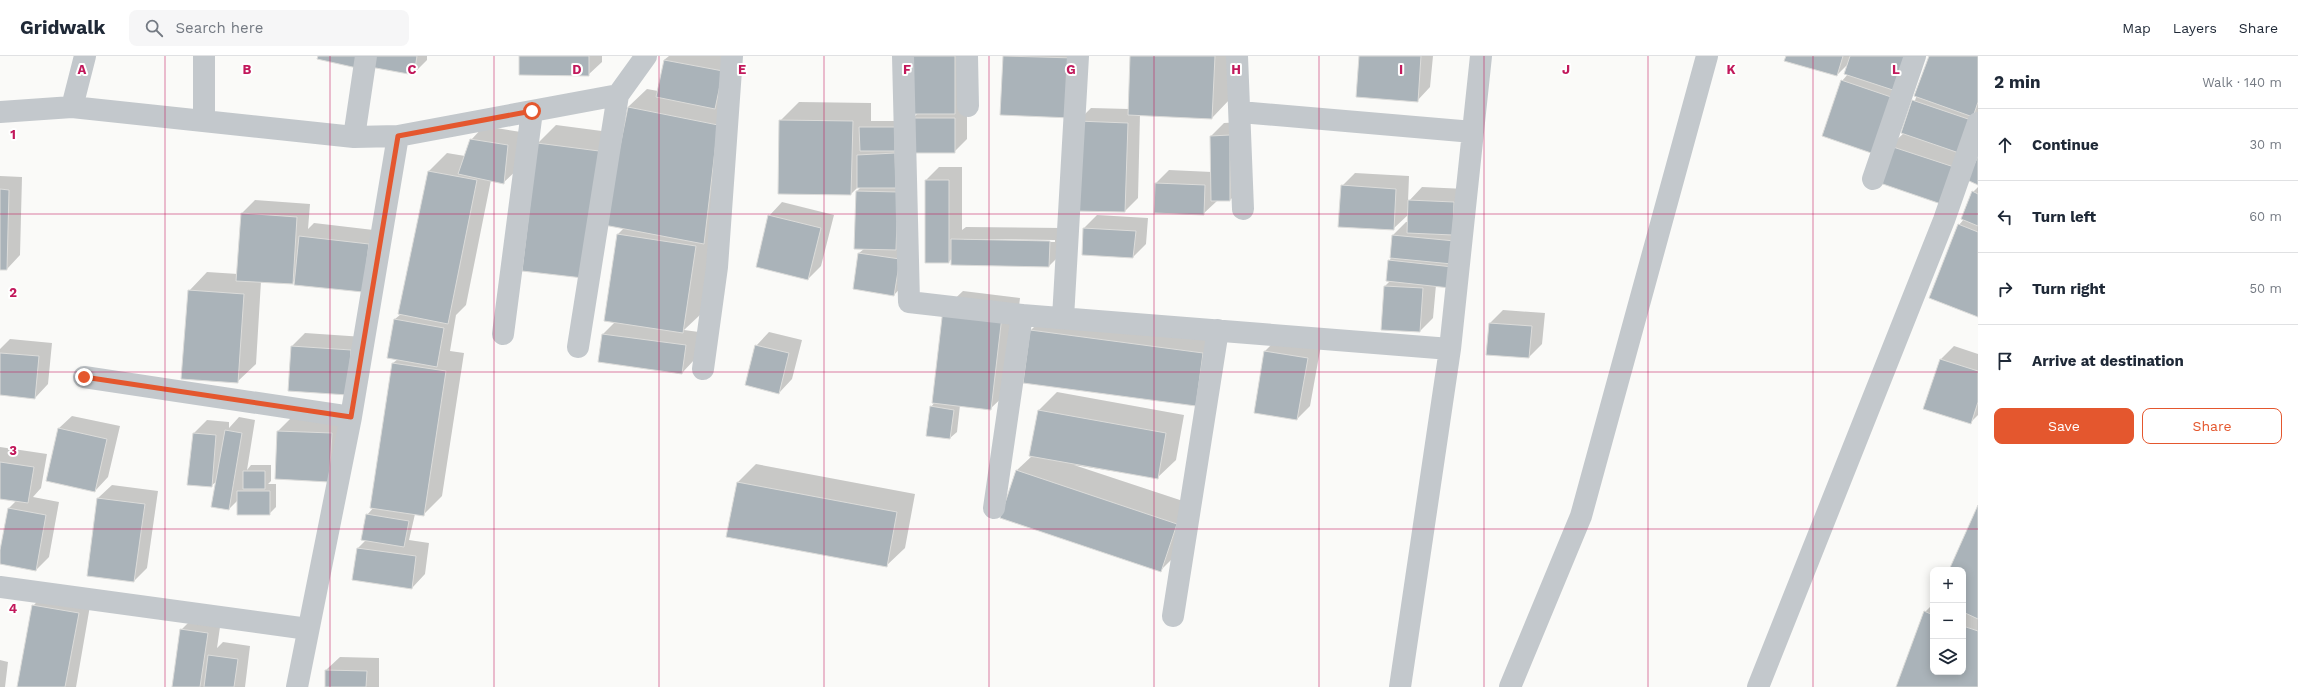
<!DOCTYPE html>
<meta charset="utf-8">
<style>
:root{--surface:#fff;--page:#f6f6f7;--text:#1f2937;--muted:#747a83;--line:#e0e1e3;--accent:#e4572e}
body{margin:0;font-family:"Work Sans",sans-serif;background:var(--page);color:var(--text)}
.controls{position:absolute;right:12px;bottom:12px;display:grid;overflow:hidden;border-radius:8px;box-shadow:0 2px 10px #0003}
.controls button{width:36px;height:36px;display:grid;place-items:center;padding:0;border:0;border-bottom:1px solid var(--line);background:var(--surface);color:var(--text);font:20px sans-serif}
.stop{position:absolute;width:12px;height:12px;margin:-9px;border:3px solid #e4572e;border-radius:50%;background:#fff}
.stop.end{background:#e4572e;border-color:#fff;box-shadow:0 1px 4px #0008}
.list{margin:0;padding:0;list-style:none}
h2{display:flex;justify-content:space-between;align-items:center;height:52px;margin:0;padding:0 16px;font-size:17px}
h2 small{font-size:13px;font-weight:400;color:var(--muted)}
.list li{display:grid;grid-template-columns:26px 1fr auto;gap:12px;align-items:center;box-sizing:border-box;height:72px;padding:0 16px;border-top:1px solid var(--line)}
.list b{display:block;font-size:15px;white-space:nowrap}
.list em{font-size:13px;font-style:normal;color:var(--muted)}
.actions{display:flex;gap:8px;padding:12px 16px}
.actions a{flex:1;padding:9px 0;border:1px solid var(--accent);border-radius:8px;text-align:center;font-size:14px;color:var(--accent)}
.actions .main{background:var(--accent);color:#fff}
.icon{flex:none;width:22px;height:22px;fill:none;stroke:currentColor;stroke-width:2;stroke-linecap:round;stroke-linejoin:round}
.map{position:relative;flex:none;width:1978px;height:631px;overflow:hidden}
header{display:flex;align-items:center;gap:24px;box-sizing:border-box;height:56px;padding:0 20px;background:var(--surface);border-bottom:1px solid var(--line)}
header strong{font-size:19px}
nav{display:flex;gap:22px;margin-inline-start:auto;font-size:14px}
.search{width:280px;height:36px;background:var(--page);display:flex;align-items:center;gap:10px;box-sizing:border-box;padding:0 14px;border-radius:8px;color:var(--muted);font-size:15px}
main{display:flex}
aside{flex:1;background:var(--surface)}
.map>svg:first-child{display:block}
</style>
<header>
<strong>Gridwalk</strong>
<div class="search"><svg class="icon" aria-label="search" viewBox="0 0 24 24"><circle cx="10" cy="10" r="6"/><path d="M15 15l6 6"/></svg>Search here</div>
<nav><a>Map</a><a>Layers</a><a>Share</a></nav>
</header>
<main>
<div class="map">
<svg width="1978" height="631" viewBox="0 0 1978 631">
<rect width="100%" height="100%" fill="#fafaf8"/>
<!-- shadow -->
<path fill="#0003" fill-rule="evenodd" d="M 368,0 L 427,0 L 427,4 L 413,18 Z
M 520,0 L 602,0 L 602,6 L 588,19 Z
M 669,0 L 724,0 L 736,51 L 701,258 L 684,274 L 699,276 L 695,303 L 682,317 L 599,305 L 603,278 L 615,266 L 618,178 L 624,172 L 538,87 L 556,69 L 617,77 L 608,144 L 628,51 L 647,33 L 658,35 L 664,4 Z
M 913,0 L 967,0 L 967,83 L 954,96 L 913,62 L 918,57 Z
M 1004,0 L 1087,0 L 1001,58 Z
M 1131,0 L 1232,0 L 1230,43 L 1212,62 L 1140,58 L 1138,142 L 1125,155 L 1078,65 L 1091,52 L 1129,53 Z
M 1360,0 L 1433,0 L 1430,31 L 1417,45 Z
M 1787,0 L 1916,0 L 1890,85 L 1842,25 L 1848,18 L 1848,8 L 1837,19 Z
M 1930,0 L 1978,0 L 1978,76 L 1957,135 L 1890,90 L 1904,77 Z
M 799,46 L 871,47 L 871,65 L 902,65 L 907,225 L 894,239 L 854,232 L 859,197 L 864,193 L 857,135 L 861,131 L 858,131 L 851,138 L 780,65 Z
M 1243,66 L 1243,131 L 1230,144 L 1217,145 L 1203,158 L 1156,127 L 1169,114 L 1212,116 L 1211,80 L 1224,67 Z
M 484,70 L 521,76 L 517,114 L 503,127 L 491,124 L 466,249 L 456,259 L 450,295 L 464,297 L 442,440 L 423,459 L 415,458 L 409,484 L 429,487 L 425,518 L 412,532 L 358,492 L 366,484 L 367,459 L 374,451 L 393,307 L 398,303 L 395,263 L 401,258 L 429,115 L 447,97 L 465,100 L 471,84 Z
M 939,111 L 962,111 L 962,174 L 966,171 L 1063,172 L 1062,197 L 1049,210 L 952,202 L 949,206 L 926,124 ZM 964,183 L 1055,184 L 1055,186 L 964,185 Z
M 1355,117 L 1409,120 L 1408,146 L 1422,131 L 1466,133 L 1466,198 L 1436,229 L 1433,262 L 1420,275 L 1385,230 L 1390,225 L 1389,205 L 1392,201 L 1393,179 L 1406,166 L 1408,166 L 1409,158 L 1393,173 L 1342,130 Z
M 0,120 L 22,121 L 20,199 L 7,213 L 0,213 Z
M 1978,131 L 1978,260 L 1959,169 L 1964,163 L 1973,136 Z
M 255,144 L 310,148 L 308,173 L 314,167 L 382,175 L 376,222 L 296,223 L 292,227 L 261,225 L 256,308 L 237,326 L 189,235 L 207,216 L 238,218 L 242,157 Z
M 782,146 L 834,159 L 821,210 L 808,223 L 769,160 Z
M 1097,159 L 1148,162 L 1146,188 L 1133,201 L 1084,172 Z
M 963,235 L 1020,242 L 1009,335 L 990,353 L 960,349 L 957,376 L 950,382 L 931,351 L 935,346 L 944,253 Z
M 1503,254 L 1545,257 L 1542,288 L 1529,301 L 1487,298 L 1490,267 Z
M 1049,256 L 1221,279 L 1196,349 L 1031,274 Z
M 769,276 L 802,284 L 792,323 L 779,337 L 756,290 Z
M 305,277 L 364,281 L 361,325 L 292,290 Z
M 1278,282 L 1321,289 L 1310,350 L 1297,363 L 1255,356 L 1265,295 Z
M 10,283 L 52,287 L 48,328 L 35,342 L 0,338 L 0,293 Z
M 1954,290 L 1978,298 L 1978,359 L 1970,367 L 1941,303 Z
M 1057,336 L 1184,359 L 1176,404 L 1157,422 L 1074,409 L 1195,449 L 1179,496 L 1161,514 L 1001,461 L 1017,414 L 1032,400 L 1039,354 Z
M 72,360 L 120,370 L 108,421 L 95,435 L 58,373 Z
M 239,361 L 255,364 L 247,414 L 251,409 L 271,409 L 271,425 L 268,428 L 276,428 L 276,451 L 269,458 L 238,444 L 229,453 L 217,425 L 211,430 L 194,377 L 207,364 L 229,366 L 229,372 Z
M 291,362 L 345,364 L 342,411 L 276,422 L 278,375 Z
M 0,391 L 47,398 L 41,432 L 33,441 L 59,446 L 49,501 L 36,514 L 0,507 L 9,452 L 17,444 L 0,442 Z
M 756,408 L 915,438 L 905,492 L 886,510 L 738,426 Z
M 112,429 L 158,435 L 147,512 L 134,525 L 98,442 Z
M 1978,451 L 1978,631 L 1897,631 L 1925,556 L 1933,548 L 1933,616 L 1963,616 L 1963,514 L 1950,514 Z
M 46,536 L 91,544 L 76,631 L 18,631 L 33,550 Z
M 194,561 L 221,564 L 217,592 L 223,586 L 250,590 L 245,631 L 173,631 L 181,574 Z
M 340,601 L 379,602 L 379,631 L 326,631 L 326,614 Z
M 0,604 L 8,606 L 5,631 L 0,631 Z"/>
<!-- building -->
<path fill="#aab3b9" stroke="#dcdcda" d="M 318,0 L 360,0 L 357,12 L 317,3 Z
M 367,0 L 417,0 L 414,19 L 365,10 Z
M 519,0 L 589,0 L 589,20 L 519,19 Z
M 912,0 L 955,0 L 955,58 L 912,58 Z
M 1003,0 L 1075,2 L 1071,62 L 1000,59 Z
M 1130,0 L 1215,0 L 1212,63 L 1128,59 Z
M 1359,0 L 1421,0 L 1418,46 L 1356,41 Z
M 1786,0 L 1843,0 L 1837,20 L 1784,5 Z
M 1850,0 L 1908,0 L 1896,35 L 1844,18 Z
M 1929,0 L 1978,0 L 1978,46 L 1973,61 L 1914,40 Z
M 664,4 L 723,15 L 715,53 L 656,41 Z
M 1841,24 L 1897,43 L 1877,99 L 1822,80 Z
M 1912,44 L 1974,65 L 1962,98 L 1901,77 Z
M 628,51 L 718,69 L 704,188 L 604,169 Z
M 912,62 L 955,62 L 955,97 L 912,97 Z
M 779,64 L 853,65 L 851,139 L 778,138 Z
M 1077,65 L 1128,67 L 1125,156 L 1074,155 Z
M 859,71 L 895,71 L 895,95 L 860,95 Z
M 1230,79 L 1230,145 L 1211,145 L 1210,80 Z
M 470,83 L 508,89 L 504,128 L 458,118 Z
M 537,87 L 599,95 L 583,222 L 522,215 Z
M 1890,90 L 1957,112 L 1944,149 L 1877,126 Z
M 895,97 L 896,132 L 857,132 L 857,99 Z
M 1978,100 L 1978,129 L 1967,124 Z
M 428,115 L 477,124 L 448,268 L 398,258 Z
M 925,124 L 949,124 L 949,207 L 925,207 Z
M 1155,127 L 1205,129 L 1204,159 L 1154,157 Z
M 1341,129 L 1396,133 L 1394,174 L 1338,171 Z
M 0,133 L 9,134 L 7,214 L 0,214 Z
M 856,135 L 898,136 L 896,194 L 854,193 Z
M 1972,135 L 1978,138 L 1978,170 L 1961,163 Z
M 1408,144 L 1454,146 L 1453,179 L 1407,177 Z
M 241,157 L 297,161 L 293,228 L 236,225 Z
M 768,159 L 821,172 L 808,224 L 756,211 Z
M 1958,168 L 1978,176 L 1978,261 L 1929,242 Z
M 1083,172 L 1136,175 L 1133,202 L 1082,199 Z
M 617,178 L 696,190 L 683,277 L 604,265 Z
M 1392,179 L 1455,185 L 1452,208 L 1390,202 Z
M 299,180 L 369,188 L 363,236 L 294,229 Z
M 951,183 L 1050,185 L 1049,211 L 951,209 Z
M 858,197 L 900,203 L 894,240 L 853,233 Z
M 1388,204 L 1453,211 L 1450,232 L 1386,225 Z
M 1384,230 L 1423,232 L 1420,276 L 1381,274 Z
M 188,234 L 244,238 L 238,327 L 181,323 Z
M 943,253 L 1002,260 L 991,354 L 932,347 Z
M 394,263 L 444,272 L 437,311 L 387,302 Z
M 1489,267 L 1532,270 L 1529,302 L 1486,299 Z
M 1030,274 L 1203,297 L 1196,350 L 1023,327 Z
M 602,278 L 686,289 L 682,318 L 598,306 Z
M 755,289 L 789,297 L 779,338 L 745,329 Z
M 291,290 L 351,294 L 348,339 L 288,335 Z
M 1264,295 L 1308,302 L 1297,364 L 1254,357 Z
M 0,297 L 39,300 L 35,343 L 0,339 Z
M 1940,303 L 1978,315 L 1978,346 L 1971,368 L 1923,353 Z
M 392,307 L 446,315 L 424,460 L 370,452 Z
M 930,350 L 954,354 L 950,383 L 926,380 Z
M 1038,354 L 1166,377 L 1158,423 L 1029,400 Z
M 58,372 L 107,383 L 95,436 L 46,425 Z
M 225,374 L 242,377 L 229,454 L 211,451 Z
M 277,375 L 332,377 L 329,426 L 275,423 Z
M 193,377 L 216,379 L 212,431 L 187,429 Z
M 0,406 L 34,411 L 28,447 L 0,443 Z
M 1016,414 L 1177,468 L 1161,516 L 1000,462 Z
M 243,415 L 265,415 L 265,433 L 243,433 Z
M 737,426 L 897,456 L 887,511 L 726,481 Z
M 237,435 L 270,435 L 270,459 L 237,459 Z
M 97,442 L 145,448 L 134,526 L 87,520 Z
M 1978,449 L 1978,563 L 1963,556 L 1963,514 L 1949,514 Z
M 8,452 L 46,459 L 36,515 L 0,508 L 0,494 Z
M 366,458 L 409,465 L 404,491 L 361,484 Z
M 357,492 L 416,500 L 412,533 L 352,524 Z
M 32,549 L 79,557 L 65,631 L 17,631 Z
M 1924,555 L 1933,559 L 1933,616 L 1963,616 L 1963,570 L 1978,575 L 1978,631 L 1896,631 Z
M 180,573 L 208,577 L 200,631 L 172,631 Z
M 208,599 L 238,603 L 234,631 L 204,631 Z
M 325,614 L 367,615 L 366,631 L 325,631 Z"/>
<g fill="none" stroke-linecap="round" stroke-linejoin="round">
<!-- minor -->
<path stroke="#c3c8cc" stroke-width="22" d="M 903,0 L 909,246 L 1022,259 L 1450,293
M 967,0 L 968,50
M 1237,0 L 1243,153
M 72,51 L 85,0
M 0,56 L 72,51 L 354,81 L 398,80 L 618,39
M 1240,56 L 1473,76
M 204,64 L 204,0
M 354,81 L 366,0
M 1873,123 L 1915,0
M 1063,262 L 1078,0
M 503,278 L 532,55
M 578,291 L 618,39 L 646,0
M 703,313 L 717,211 L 732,0
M 84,321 L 351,361
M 994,452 L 1022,259
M 0,531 L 308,573
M 1173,560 L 1218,274
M 297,631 L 351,361 L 398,80
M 1400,631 L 1450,293 L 1481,0
M 1510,631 L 1581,460 L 1707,0
M 1758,631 L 1944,164 L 1978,67"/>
</g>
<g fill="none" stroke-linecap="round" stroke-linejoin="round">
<!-- route -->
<path stroke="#e4572e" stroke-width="5" d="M 84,321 L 351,361 L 398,80 L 532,55"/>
</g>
<!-- grid -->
<path fill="none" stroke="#c2185b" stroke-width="1" stroke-opacity="0.55" d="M 165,0 L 165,631M 330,0 L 330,631M 494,0 L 494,631M 659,0 L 659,631M 824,0 L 824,631M 989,0 L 989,631M 1154,0 L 1154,631M 1319,0 L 1319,631M 1484,0 L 1484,631M 1648,0 L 1648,631M 1813,0 L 1813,631M 0,158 L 1978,158M 0,316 L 1978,316M 0,473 L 1978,473"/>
<g font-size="13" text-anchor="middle" font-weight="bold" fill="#c2185b" stroke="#fff" stroke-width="4" stroke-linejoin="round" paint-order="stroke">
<text x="82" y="18">A</text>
<text x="247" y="18">B</text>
<text x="412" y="18">C</text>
<text x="577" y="18">D</text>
<text x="742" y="18">E</text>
<text x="907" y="18">F</text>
<text x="1071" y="18">G</text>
<text x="1236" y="18">H</text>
<text x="1401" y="18">I</text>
<text x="1566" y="18">J</text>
<text x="1731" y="18">K</text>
<text x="1896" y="18">L</text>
<text x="13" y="83">1</text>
<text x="13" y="241">2</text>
<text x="13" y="399">3</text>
<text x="13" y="557">4</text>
</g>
</svg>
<div class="controls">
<button>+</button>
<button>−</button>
<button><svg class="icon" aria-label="layers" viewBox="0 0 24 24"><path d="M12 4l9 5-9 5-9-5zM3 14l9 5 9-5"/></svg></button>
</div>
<div class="stop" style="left:532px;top:55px"></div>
<div class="stop end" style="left:84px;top:321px"></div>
</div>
<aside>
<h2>2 min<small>Walk · 140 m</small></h2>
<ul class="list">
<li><svg class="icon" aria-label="ahead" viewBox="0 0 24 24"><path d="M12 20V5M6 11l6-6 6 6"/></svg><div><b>Continue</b></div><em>30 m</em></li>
<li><svg class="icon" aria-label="left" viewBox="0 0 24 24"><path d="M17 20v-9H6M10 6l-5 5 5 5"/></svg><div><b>Turn left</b></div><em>60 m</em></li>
<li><svg class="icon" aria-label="right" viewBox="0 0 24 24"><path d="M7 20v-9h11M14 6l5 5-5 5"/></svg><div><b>Turn right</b></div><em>50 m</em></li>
<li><svg class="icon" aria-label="arrive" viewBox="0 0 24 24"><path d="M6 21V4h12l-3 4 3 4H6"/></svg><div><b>Arrive at destination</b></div></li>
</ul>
<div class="actions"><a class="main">Save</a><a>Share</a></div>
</aside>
</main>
